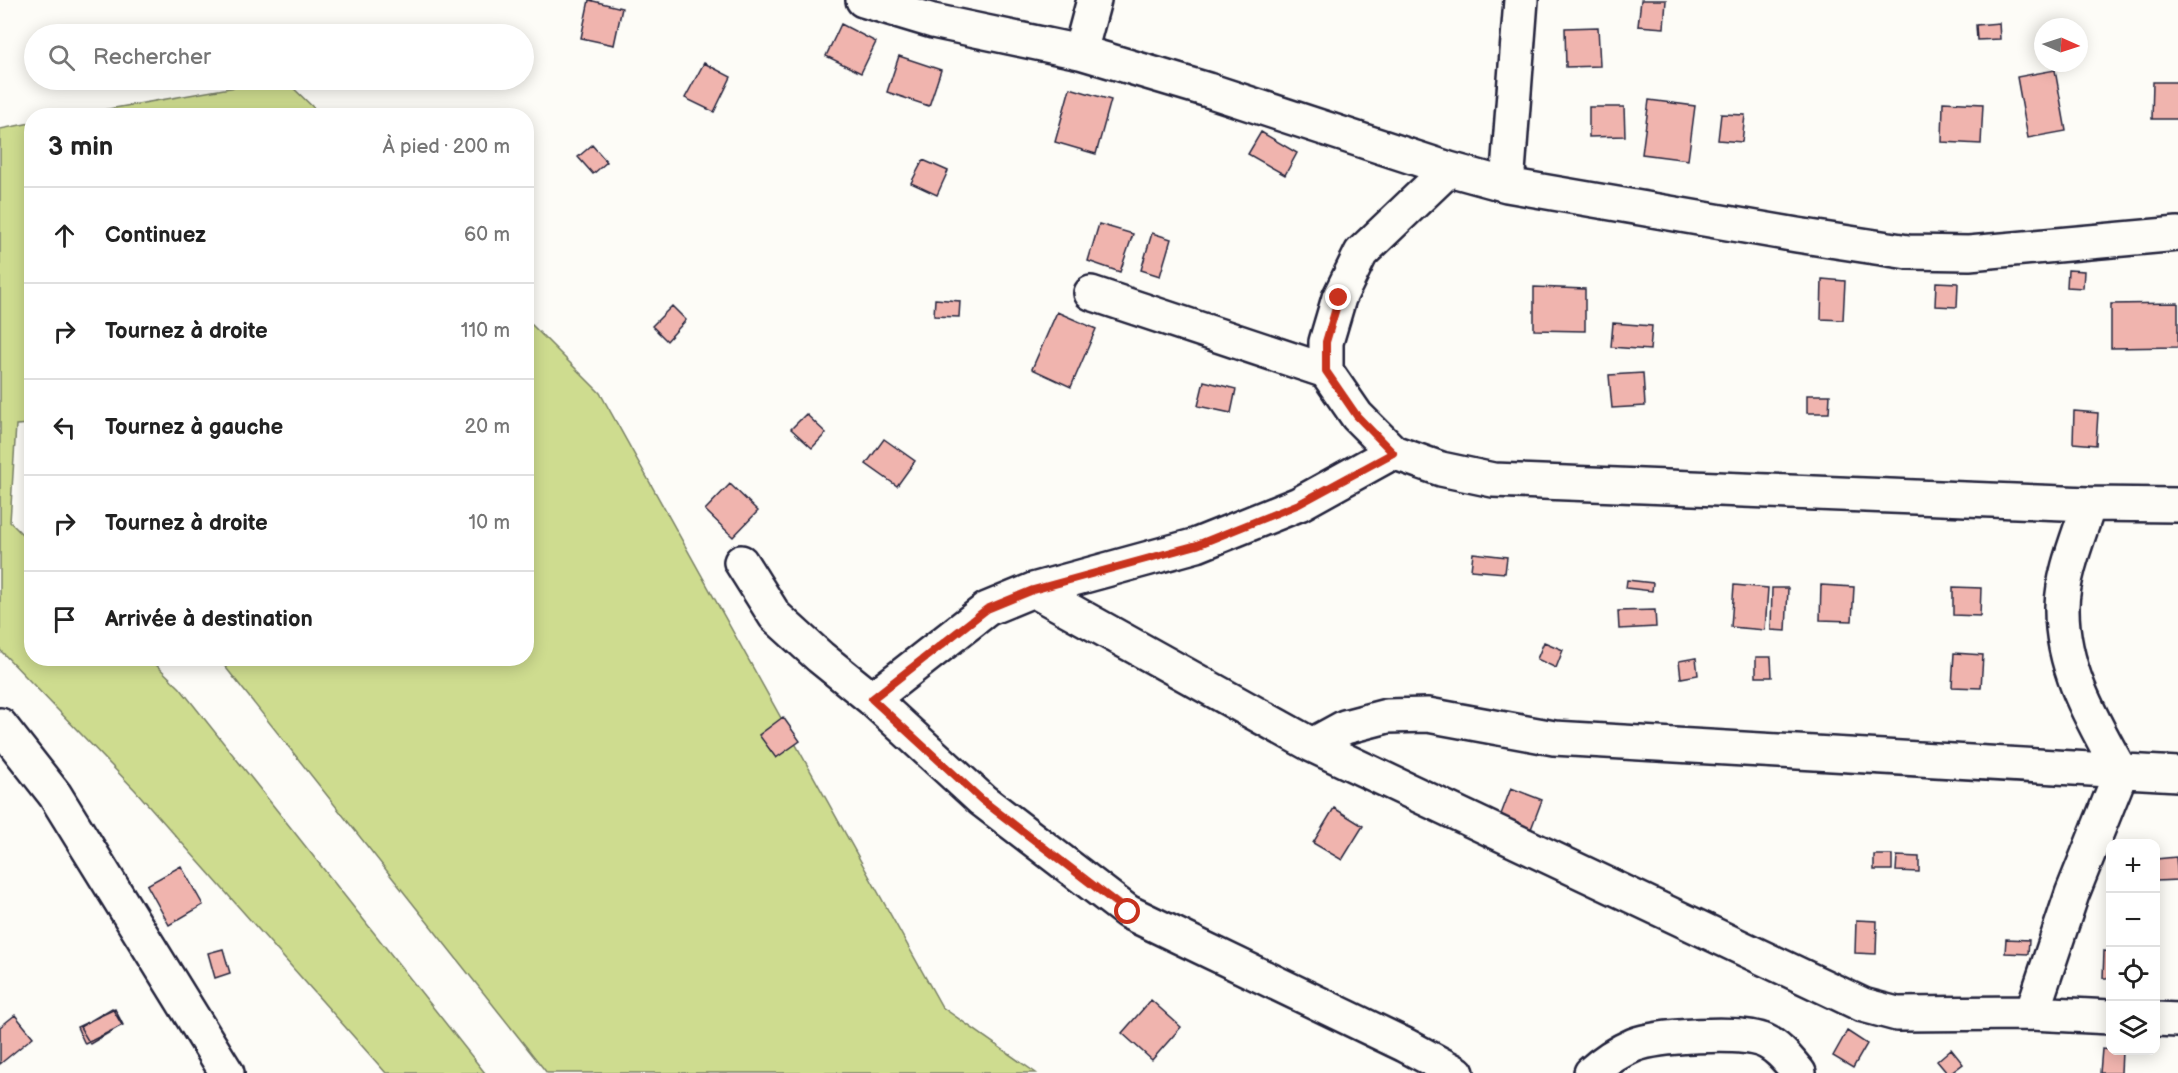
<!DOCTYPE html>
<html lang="fr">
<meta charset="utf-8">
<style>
:root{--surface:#fff;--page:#f2f2f2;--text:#222;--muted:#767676;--line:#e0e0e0}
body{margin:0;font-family:"Balsamiq Sans",sans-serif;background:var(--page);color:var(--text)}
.controls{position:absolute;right:18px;bottom:18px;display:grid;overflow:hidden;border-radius:12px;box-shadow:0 3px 15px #0003}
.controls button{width:54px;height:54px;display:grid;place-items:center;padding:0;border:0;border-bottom:2px solid var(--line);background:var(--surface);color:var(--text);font:30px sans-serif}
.compass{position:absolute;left:2034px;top:18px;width:54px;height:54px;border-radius:50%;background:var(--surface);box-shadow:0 3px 15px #0003;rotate:93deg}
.stop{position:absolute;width:18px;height:18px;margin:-14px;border:4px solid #c8321e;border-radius:50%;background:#fff}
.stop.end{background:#c8321e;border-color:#fff;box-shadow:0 2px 6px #0008}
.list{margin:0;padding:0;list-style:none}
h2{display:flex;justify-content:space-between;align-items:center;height:78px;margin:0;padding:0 24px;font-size:26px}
h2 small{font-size:20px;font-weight:400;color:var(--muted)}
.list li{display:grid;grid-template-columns:39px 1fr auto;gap:18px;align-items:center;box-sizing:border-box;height:96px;padding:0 24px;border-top:2px solid var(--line)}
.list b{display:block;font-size:22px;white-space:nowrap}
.list em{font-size:20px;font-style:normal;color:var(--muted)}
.icon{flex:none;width:33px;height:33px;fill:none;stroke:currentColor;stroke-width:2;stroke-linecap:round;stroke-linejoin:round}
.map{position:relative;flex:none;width:2178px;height:1073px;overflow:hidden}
.search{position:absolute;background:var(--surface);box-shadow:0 3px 15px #0003;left:24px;top:24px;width:510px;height:66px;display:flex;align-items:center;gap:15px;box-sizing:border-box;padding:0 21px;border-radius:33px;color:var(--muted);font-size:22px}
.panel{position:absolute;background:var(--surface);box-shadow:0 3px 15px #0003;left:24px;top:108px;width:510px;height:558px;border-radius:24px}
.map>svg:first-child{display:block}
</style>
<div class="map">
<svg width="2178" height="1073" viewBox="0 0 2178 1073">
<rect width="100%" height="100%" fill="#fdfcf7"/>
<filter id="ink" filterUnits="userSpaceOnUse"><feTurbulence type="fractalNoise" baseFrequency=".0167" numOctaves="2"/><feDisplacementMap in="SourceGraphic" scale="12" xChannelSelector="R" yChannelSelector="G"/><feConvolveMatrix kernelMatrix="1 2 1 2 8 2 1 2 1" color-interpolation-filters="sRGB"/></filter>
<g filter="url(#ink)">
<!-- green -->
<path fill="#cedc8f" stroke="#787f65" stroke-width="1.5" d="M 276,80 L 285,80 L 321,115 L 74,115 Z
M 31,123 L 31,424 L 16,425 L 10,522 L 31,543 L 32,658 L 150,659 L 180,688 L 485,1073 L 386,1073 L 135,790 L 0,650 L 0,129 Z
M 527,320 L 600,393 L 942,1007 L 1036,1073 L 547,1073 L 219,659 L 526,658 Z"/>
<!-- building -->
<path fill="#f0b4ae" stroke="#22223b" stroke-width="1.5" d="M 589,0 L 622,8 L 614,45 L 581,38 Z
M 1641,0 L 1666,0 L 1664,28 L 1638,26 Z
M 1999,23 L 2000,39 L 1977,40 L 1976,25 Z
M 841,24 L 876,42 L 861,73 L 826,56 Z
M 1598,27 L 1600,66 L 1566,67 L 1565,28 Z
M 899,56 L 941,70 L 929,106 L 887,92 Z
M 704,63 L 731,77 L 714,112 L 685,98 Z
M 2055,70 L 2066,131 L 2028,138 L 2017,77 Z
M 2153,82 L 2178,82 L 2178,119 L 2152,119 Z
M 1070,88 L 1111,100 L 1096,154 L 1055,142 Z
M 1649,100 L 1695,106 L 1688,160 L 1642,154 Z
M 1943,102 L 1983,104 L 1981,144 L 1942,142 Z
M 1589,107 L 1624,107 L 1625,136 L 1589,137 Z
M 1721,114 L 1745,115 L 1742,142 L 1718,140 Z
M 1261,132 L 1297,153 L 1285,175 L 1248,154 Z
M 592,145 L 607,162 L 593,174 L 578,157 Z
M 923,160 L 948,171 L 937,195 L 911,183 Z
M 1099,224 L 1133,234 L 1120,272 L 1088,261 Z
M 1152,233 L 1171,239 L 1160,276 L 1141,270 Z
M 2068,270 L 2084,271 L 2083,288 L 2067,287 Z
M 1822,279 L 1845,281 L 1843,320 L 1821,319 Z
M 1936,282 L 1958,283 L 1957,307 L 1935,306 Z
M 1534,287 L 1585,289 L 1585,331 L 1534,330 Z
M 935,299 L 960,301 L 959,317 L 934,316 Z
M 2178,303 L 2178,347 L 2111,348 L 2111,304 Z
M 672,306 L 686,320 L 667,341 L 652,326 Z
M 1057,312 L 1096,329 L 1071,387 L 1032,369 Z
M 1613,323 L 1652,326 L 1650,350 L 1611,347 Z
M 1643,373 L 1645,406 L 1612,408 L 1609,375 Z
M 1204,381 L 1236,389 L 1231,413 L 1198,406 Z
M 1807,395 L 1830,395 L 1829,413 L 1807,413 Z
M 2074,411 L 2098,413 L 2096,445 L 2073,443 Z
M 806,414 L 826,433 L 812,448 L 791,429 Z
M 884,439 L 915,461 L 897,486 L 866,464 Z
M 730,484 L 758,511 L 733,537 L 705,510 Z
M 1473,553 L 1507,557 L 1505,573 L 1471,570 Z
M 1627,580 L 1653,583 L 1652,591 L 1626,588 Z
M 1734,585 L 1768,588 L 1765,630 L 1731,627 Z
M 1821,585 L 1854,587 L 1852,621 L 1820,620 Z
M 1953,587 L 1981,588 L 1980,616 L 1953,615 Z
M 1772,588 L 1788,588 L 1786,631 L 1771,630 Z
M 1655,610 L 1656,627 L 1619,629 L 1618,611 Z
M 1544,642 L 1563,650 L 1556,668 L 1537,659 Z
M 1954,653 L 1983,655 L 1981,688 L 1952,687 Z
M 1756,657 L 1771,657 L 1772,677 L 1756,677 Z
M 1696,658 L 1698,675 L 1681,678 L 1679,661 Z
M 783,717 L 800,741 L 776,758 L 759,735 Z
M 1511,788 L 1542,800 L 1528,837 L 1497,825 Z
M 1334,808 L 1363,826 L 1342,860 L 1313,843 Z
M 1874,855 L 1892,855 L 1892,870 L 1874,870 Z
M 1897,856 L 1919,857 L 1919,872 L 1896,871 Z
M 2176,857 L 2178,880 L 2156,881 L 2156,859 Z
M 181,866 L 203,905 L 169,925 L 147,885 Z
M 1856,920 L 1877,921 L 1876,954 L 1855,953 Z
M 2006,939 L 2029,940 L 2028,954 L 2005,953 Z
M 223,949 L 230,973 L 215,978 L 208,953 Z
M 2104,951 L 2110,952 L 2110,978 L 2103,978 Z
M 1151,1000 L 1181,1027 L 1152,1060 L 1122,1033 Z
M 112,1008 L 122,1025 L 90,1044 L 80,1027 Z
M 115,1009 L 123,1025 L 85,1044 L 77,1027 Z
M 15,1015 L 33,1037 L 0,1064 L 0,1027 Z
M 1847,1031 L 1867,1044 L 1853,1068 L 1833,1056 Z
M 1951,1049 L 1963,1064 L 1951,1073 L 1947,1073 L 1937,1061 Z
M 2102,1049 L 2122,1051 L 2121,1073 L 2100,1073 Z"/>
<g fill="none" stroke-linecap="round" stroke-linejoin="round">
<defs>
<path id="minor" d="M 863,0 L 933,21 L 1080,52 L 1208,90 L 1449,169 L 1507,185 L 1797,235 L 1908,252 L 1969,253 L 2178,234
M 1080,52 L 1094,0
M 1507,185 L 1521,0
M 1091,293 L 1326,371 L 1357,416 L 1393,452 L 1441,469 L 1493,480 L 2089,504 L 2178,505
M 1326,371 L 1326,342 L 1339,298 L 1361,253 L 1449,169
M 741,562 L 775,616 L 820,657 L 872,699 L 982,800 L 1128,912 L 1405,1045 L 1457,1073
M 1033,590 L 1312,745 L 1863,1005 L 1897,1014 L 2032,1013 L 2110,1017
M 872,699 L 987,609 L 1033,590 L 1197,545 L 1299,504 L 1393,452
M 0,725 L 55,795 L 227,1073
M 1312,745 L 1345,727 L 1387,716 L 1428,715 L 1554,738 L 2178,774
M 2032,1013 L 2072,894 L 2121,772 C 2092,720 2061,668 2062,606 C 2063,572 2079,536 2089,504
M 2156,1019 L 2178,1020
M 1591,1073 C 1603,1062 1618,1052 1634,1045 C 1657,1036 1738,1031 1762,1040 C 1777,1045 1789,1061 1799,1073"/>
</defs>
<!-- minor casing -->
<use href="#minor" stroke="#22223b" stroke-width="38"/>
<!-- minor -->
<use href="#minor" stroke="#fdfcf7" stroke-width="33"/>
</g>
</g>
<g fill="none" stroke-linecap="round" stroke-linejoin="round" filter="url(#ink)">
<!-- route -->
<path stroke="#c8321e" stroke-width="8" d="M 1128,912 L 982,800 L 872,699 L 987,609 L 1033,590 L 1197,545 L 1299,504 L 1393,453 L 1357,416 L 1326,371 L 1326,342 L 1339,298"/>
</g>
</svg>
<div class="controls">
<button>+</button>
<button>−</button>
<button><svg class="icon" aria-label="locate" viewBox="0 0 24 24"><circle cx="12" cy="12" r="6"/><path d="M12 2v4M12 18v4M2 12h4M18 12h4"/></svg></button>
<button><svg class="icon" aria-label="layers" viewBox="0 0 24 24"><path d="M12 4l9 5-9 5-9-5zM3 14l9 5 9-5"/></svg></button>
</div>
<svg class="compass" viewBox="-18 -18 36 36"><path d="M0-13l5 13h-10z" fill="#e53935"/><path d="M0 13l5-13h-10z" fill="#767676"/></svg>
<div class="stop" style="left:1128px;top:912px"></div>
<div class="stop end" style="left:1339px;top:298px"></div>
<div class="search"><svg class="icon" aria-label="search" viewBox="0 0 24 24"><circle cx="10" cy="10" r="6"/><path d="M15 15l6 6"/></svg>Rechercher</div>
<section class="panel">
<h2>3 min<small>À pied · 200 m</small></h2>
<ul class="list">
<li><svg class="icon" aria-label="ahead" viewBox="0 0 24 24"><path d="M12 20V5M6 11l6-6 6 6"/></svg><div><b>Continuez</b></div><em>60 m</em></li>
<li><svg class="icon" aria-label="right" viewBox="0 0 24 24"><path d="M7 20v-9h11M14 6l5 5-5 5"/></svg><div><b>Tournez à droite</b></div><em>110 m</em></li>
<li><svg class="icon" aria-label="left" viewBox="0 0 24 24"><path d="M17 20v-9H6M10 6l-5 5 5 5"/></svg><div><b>Tournez à gauche</b></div><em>20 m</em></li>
<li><svg class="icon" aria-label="right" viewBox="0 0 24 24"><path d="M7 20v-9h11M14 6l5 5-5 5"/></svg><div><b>Tournez à droite</b></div><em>10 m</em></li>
<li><svg class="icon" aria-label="arrive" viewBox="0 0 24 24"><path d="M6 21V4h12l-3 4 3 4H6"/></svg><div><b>Arrivée à destination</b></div></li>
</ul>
</section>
</div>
